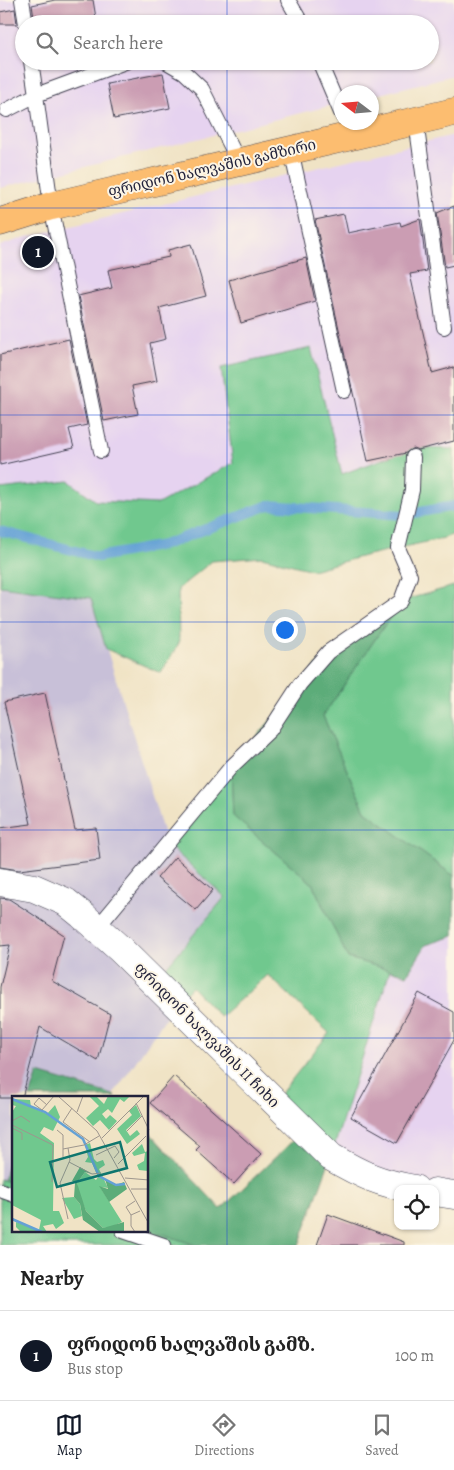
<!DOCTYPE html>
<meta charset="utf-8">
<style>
:root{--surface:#fff;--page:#f2f2f2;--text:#222;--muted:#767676;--line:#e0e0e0;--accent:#111827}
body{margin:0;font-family:Alegreya,"Noto Serif Georgian",serif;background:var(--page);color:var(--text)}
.controls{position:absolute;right:15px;bottom:15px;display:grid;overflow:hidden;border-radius:10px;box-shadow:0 1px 4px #0004}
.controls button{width:45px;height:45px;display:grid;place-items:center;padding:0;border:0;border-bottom:1px solid var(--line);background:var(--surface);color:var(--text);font:25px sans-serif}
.compass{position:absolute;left:334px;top:85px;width:45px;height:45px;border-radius:50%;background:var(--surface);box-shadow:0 1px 4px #0004;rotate:286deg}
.you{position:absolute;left:284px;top:629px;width:18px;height:18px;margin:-12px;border:4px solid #fff;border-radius:50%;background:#1a73e8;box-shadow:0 0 0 8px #1a73e833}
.badge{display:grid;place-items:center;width:32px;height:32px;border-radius:50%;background:var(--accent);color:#fff;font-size:16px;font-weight:700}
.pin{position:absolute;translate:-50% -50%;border:2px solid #fff;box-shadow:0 1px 5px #0006}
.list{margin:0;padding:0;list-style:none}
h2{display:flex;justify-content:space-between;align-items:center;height:65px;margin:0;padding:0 20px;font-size:21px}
h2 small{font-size:16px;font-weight:400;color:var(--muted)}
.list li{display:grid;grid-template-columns:32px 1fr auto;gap:15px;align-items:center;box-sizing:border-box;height:90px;padding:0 20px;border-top:1px solid var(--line)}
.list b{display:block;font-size:19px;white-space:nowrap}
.list p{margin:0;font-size:16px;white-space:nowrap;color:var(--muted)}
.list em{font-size:16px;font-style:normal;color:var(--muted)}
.icon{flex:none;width:28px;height:28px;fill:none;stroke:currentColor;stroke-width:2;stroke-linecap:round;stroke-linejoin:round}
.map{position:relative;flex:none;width:454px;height:1245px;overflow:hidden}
.search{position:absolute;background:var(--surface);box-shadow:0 1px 4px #0004;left:15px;right:15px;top:15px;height:55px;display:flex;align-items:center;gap:12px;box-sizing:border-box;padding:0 18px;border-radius:28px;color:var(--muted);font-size:19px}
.sheet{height:155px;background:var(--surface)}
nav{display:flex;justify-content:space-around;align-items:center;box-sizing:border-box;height:70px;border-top:1px solid var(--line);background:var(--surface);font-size:14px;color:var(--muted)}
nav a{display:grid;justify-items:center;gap:2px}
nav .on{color:var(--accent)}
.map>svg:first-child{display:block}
</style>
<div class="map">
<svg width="454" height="1245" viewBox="0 0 454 1245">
<rect width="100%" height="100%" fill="#fcf5e5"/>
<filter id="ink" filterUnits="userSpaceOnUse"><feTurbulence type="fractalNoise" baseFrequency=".02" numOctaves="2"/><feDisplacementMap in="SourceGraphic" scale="10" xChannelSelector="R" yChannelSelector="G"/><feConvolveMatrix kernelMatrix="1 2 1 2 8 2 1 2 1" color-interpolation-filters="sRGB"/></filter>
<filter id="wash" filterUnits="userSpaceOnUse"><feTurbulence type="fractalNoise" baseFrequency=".0096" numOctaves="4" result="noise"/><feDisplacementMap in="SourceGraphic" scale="20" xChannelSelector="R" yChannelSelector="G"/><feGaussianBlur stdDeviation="1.12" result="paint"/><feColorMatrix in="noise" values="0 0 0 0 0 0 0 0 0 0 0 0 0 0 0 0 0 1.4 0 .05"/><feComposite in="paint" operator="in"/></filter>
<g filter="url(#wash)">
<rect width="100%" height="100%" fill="#f0e3c5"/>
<!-- built -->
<path fill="#e6d3f0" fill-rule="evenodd" d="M 0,0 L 454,0 L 454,75 L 372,96 L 372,92 L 342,92 L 341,103 L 0,188 ZM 24,24 L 430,24 L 430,61 L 24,61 Z
M 454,135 L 454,449 L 413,448 L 342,475 L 311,348 L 222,368 L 233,463 L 158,504 L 96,501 L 68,481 L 0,489 L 0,246 L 26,237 Z
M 454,936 L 454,1195 L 331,1157 L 390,970 L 407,975 L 426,945 Z"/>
<!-- industrial -->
<path fill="#c8c0d8" d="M 0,586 L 91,598 L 167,844 L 225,897 L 154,982 L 175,1004 L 113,1095 L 38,1073 L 30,1097 L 14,1098 L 14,1147 L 3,1180 L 0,1179 Z"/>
<!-- green -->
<path fill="#70c88e" stroke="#497564" d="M 311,348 L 342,474 L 413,448 L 454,449 L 454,534 L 444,538 L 364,556 L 312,570 L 262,557 L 212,561 L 178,589 L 179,643 L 161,673 L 106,649 L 91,598 L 0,586 L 0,489 L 69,481 L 96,501 L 158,504 L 233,463 L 221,368 Z
M 454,586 L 454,876 L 365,811 L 323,716 L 401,601 Z
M 231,767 L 233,816 L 312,883 L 348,958 L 390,970 L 331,1157 L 274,1102 L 329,1033 L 268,975 L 220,1017 L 192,987 L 175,1004 L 153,983 L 225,897 L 167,844 Z
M 0,1179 L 14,1184 L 14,1231 L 148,1231 L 148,1229 L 195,1245 L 0,1245 Z"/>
<!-- forest -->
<path fill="#5cac79" stroke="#3f675a" d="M 401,601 L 323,716 L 365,811 L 454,876 L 454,936 L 426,945 L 407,975 L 348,958 L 312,883 L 233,816 L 231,767 L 328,652 Z
M 38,1073 L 113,1095 L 116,1097 L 30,1097 Z
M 304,1130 L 331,1157 L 299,1245 L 195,1245 L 148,1229 L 148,1131 L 221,1209 Z
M 14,1147 L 14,1184 L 3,1180 Z"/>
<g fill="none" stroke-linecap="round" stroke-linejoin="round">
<!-- stream -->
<path stroke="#64a1d5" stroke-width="10" d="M 0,531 L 98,557 L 164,545 L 269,505 L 403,515 L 454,506"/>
</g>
<g id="blocks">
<!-- building -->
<path fill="#cb9db3" d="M 55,0 L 93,0 L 97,24 L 35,24 L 32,5 Z
M 15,9 L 17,24 L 0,24 L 0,12 Z
M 163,73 L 170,108 L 114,119 L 107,84 Z
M 454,206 L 454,265 L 445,267 L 437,213 Z
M 344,214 L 348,233 L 400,222 L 401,226 L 420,219 L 427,271 L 410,274 L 432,373 L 454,367 L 454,441 L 418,450 L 413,448 L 406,453 L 368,461 L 315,220 Z
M 191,244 L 206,296 L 159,308 L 166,339 L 150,343 L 157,381 L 132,386 L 138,414 L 104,421 L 78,296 L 112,288 L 108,270 L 169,257 L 168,250 Z
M 306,258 L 315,301 L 241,323 L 229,280 Z
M 69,339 L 87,425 L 69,429 L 74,448 L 0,465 L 0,355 Z
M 45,693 L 75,830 L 96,828 L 100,860 L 19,870 L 0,867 L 0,828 L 31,824 L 4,702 Z
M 175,857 L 213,890 L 196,910 L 157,878 Z
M 0,898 L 9,899 L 20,906 L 64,935 L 52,981 L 110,1014 L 98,1061 L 40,1027 L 22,1098 L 0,1098 L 0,987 L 10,945 L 0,946 Z
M 419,993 L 454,1012 L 454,1040 L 397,1143 L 351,1117 Z
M 174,1076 L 261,1154 L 234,1184 L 196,1150 L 200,1146 L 150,1103 Z
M 328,1214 L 404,1242 L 404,1245 L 317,1245 Z"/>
</g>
</g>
<g filter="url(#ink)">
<use href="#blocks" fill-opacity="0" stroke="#413f50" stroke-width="1"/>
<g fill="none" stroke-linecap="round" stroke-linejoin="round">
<defs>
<path id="service" d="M 22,0 L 26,24
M 288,0 L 302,24
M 165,61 L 184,72 L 202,89 L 239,162
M 319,61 L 342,115
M 7,110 L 36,95 L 31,61
M 416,121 L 444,327
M 291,150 L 344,391
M 101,451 L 51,206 L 36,95 L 128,61
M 97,928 L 231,767 L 270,730 L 300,684 L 328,652 L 401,601 L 410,576 L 398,548 L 412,490 L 413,457
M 0,1190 L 14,1195
M 123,1231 L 164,1245"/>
<path id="minor" d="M 0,882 L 34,888 L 66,902 L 82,915 L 120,949 L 331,1157 C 362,1175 379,1183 415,1189
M 435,1192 L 454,1195"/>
<path id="trunk" d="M 0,222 L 51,206 L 454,112"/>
</defs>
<!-- service casing -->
<use href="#service" stroke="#413f50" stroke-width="16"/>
<!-- minor casing -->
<use href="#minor" stroke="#413f50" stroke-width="29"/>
<!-- trunk casing -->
<use href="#trunk" stroke="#413f50" stroke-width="29"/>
<!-- service -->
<use href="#service" stroke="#fff" stroke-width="14"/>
<!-- minor -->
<use href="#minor" stroke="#fff" stroke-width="28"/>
<!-- trunk -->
<use href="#trunk" stroke="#fcbd6f" stroke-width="28"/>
</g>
</g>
<!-- grid -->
<path fill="none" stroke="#1d4ed8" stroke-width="1" stroke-opacity="0.55" d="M 227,0 L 227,24M 227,61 L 227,1245M 0,208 L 454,208M 0,415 L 454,415M 0,622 L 454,622M 0,830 L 454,830M 0,1038 L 454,1038"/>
<g text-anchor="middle" stroke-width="4" stroke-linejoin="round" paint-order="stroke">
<!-- street labels -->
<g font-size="15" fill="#22223b" stroke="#fcf5e5">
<text transform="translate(212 168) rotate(-13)" y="5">ფრიდონ ხალვაშის გამზირი</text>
<text transform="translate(207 1035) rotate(45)" y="5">ფრიდონ ხალვაშის II ჩიხი</text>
</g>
</g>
<!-- overview -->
<g transform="translate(12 1096)">
<rect width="136" height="136" fill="#f0e3c5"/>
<path d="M 77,0 L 84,0 L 92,8 L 96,0 L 118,0 L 112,6 L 108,3 L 100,17 L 96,13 L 90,18 L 94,23 L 98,19 L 105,25 L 97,34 L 88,24 L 81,30 L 74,22 L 87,10 ZM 0,3 L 18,4 L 19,11 L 35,18 L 43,9 L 48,21 L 41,35 L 32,31 L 28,37 L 42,47 L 41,115 L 47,115 L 52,127 L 44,133 L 41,128 L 31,130 L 35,136 L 9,136 L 4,131 L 4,126 L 27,134 L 29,124 L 0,109 L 0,16 L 4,10 L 0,9 ZM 124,9 L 129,20 L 114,34 L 118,40 L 125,34 L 128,38 L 115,48 L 105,33 L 120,19 L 117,15 ZM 78,47 L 82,63 L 85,66 L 91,64 L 93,69 L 87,73 L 96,92 L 88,91 L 110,126 L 99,131 L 91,132 L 74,115 L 66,95 L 65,87 L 73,76 L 84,84 L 86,81 L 80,67 L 73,66 L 76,61 L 73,49 ZM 130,48 L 133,56 L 136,55 L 136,75 L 127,74 L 125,69 L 132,65 L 133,57 L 122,60 L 120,57 ZM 62,101 L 68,108 L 70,120 L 62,123 L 50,102 Z" fill="#70c88e"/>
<path d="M 68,71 L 80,78 L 73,76 L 65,87 L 74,115 L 91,132 L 112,126 L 112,136 L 88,136 L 71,124 L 68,108 L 62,101 L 63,87 L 60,85 ZM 93,83 L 104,89 L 112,86 L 115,93 L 97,106 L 87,90 L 96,93 Z" fill="#5cac79"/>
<path fill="none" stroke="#64a1d5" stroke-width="2.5" d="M 0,3 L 33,16 L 71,43 L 87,80 L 104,89 L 113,88M 0,123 L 30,136"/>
<path fill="none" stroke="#9e968e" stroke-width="1" d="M 46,0 L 85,35 L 137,128M 124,7 L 137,34M 35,9 L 27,2 L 22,8 L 30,14 L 42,0M 60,12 L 51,26 L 78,46M 65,16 L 71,0M 0,25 L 9,20 L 18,26M 0,29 L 41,49 L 40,86M 0,32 L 10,37 L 10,44M 45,34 L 51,39 L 51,61M 115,35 L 130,20M 90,42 L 132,0M 51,53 L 72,49 L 87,40M 84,59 L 103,50 L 107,56 L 102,62M 57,66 L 80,78 L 89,77M 106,68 L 134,40M 113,82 L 137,84M 119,93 L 137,93M 123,105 L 114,111 L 119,119 L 128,115M 119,119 L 119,130 L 123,136M 56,123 L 48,87 L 58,64 L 56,52"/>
<path fill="#0f766e" fill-opacity="0.15" stroke="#0f766e" stroke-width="2.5" d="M 108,46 L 115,72 L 45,91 L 38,66 Z"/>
<rect width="136" height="136" fill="none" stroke="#22223b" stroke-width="2.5"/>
</g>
</svg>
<div class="controls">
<button><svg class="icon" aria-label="locate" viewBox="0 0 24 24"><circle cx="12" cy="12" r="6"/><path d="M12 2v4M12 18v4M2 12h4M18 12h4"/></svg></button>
</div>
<svg class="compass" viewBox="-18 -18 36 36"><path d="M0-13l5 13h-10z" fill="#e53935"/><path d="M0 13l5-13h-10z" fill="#767676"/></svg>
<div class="you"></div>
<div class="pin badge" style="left:38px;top:252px">1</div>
<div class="search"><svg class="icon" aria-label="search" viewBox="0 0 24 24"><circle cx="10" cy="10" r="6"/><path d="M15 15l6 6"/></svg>Search here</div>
</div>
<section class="sheet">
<h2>Nearby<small></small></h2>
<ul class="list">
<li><span class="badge">1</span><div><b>ფრიდონ ხალვაშის გამზ.</b><p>Bus stop</p></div><em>100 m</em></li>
</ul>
</section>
<nav>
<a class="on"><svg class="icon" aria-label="map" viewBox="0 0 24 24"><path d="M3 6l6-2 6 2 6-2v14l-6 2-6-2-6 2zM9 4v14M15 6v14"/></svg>Map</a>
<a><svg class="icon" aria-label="directions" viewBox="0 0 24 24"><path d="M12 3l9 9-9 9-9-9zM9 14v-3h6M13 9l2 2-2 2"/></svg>Directions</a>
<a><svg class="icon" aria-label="saved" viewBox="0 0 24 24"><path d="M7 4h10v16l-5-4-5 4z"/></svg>Saved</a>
</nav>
